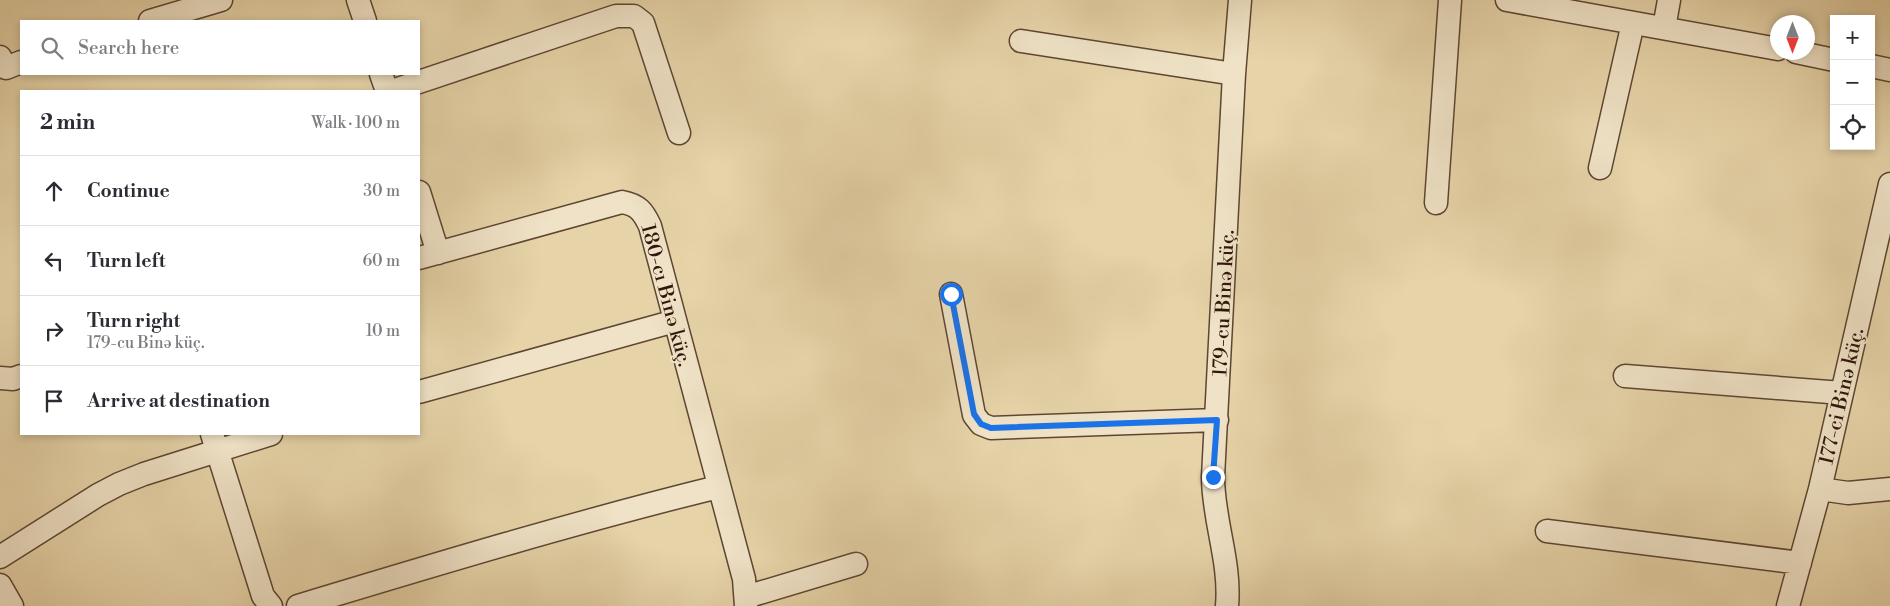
<!DOCTYPE html>
<meta charset="utf-8">
<style>
:root{--surface:#fff;--page:#f7f7f7;--text:#2b2b33;--muted:#7c7c81;--line:#e1e1e2}
body{margin:0;font-family:"Libre Bodoni",serif;background:var(--page);color:var(--text)}
.controls{position:absolute;right:15px;top:15px;display:grid;overflow:hidden;border-radius:0px;box-shadow:0 2px 8px #0003}
.controls button{width:45px;height:45px;display:grid;place-items:center;padding:0;border:0;border-bottom:1px solid var(--line);background:var(--surface);color:var(--text);font:25px sans-serif}
.compass{position:absolute;left:1770px;top:15px;width:45px;height:45px;border-radius:50%;background:var(--surface);box-shadow:0 2px 8px #0003;rotate:180deg}
.stop{position:absolute;width:15px;height:15px;margin:-11px;border:4px solid #1a73e8;border-radius:50%;background:#fff}
.stop.end{background:#1a73e8;border-color:#fff;box-shadow:0 1px 5px #0008}
.list{margin:0;padding:0;list-style:none}
h2{display:flex;justify-content:space-between;align-items:center;height:65px;margin:0;padding:0 20px;font-size:21px}
h2 small{font-size:16px;font-weight:400;color:var(--muted)}
.list li{display:grid;grid-template-columns:32px 1fr auto;gap:15px;align-items:center;box-sizing:border-box;height:70px;padding:0 20px;border-top:1px solid var(--line)}
.list b{display:block;font-size:19px;white-space:nowrap}
.list p{margin:0;font-size:16px;white-space:nowrap;color:var(--muted)}
.list em{font-size:16px;font-style:normal;color:var(--muted)}
.icon{flex:none;width:28px;height:28px;fill:none;stroke:currentColor;stroke-width:2;stroke-linecap:round;stroke-linejoin:round}
.map{position:relative;flex:none;width:1890px;height:606px;overflow:hidden}
.search{position:absolute;background:var(--surface);box-shadow:0 2px 8px #0003;left:20px;top:20px;width:400px;height:55px;display:flex;align-items:center;gap:12px;box-sizing:border-box;padding:0 18px;border-radius:0px;color:var(--muted);font-size:19px}
.panel{position:absolute;background:var(--surface);box-shadow:0 2px 8px #0003;left:20px;top:90px;width:400px;height:345px;border-radius:0px}
.map>svg:first-child{display:block}
</style>
<div class="map">
<svg width="1890" height="606" viewBox="0 0 1890 606">
<rect width="100%" height="100%" fill="#e6d3a8"/>
<filter id="stains"><feTurbulence type="fractalNoise" baseFrequency=".004" numOctaves="4"/><feColorMatrix values="0 0 0 0 .2 0 0 0 0 .09 0 0 0 0 .02 0 0 0 .5 -.17"/></filter>
<radialGradient id="worn" r=".72"><stop offset=".6" stop-color="#630" stop-opacity="0"/><stop offset="1" stop-color="#630" stop-opacity=".3"/></radialGradient>
<g fill="none" stroke-linecap="round" stroke-linejoin="round">
<defs>
<path id="street" d="M 358,0 L 365,21
M 1507,0 L 1778,49
M 150,21 L 221,0
M 1664,28 L 1669,0
M 1021,41 L 1234,74
M 1796,52 L 1834,60
M 0,57 L 6,68 L 21,62
M 1871,66 L 1890,70
M 381,74 L 387,91
M 392,91 L 616,16 L 634,16 L 643,23 L 679,133
M 1600,168 L 1633,23
M 419,192 L 438,253
M 1436,203 L 1450,0
M 419,258 L 622,202 C 638,205 643,211 650,226 L 744,579 L 746,606
M 951,294 L 974,415 L 981,424 L 991,428 L 1217,420
M 1625,376 L 1842,393
M 0,378 L 13,379 L 21,376
M 419,392 L 675,321
M 212,434 L 263,596 L 271,606
M 1820,489 L 1848,493 L 1890,489
M 1547,531 L 1800,563
M 0,557 L 98,495 L 119,484 L 144,474 L 271,434
M 0,585 L 12,606
M 746,597 L 856,564
M 298,606 C 437,564 576,522 718,487
M 1227,606 C 1231,562 1213,520 1213,477 L 1234,74 L 1240,0
M 1788,606 L 1820,489 L 1890,184"/>
</defs>
<!-- street casing -->
<use href="#street" stroke="#5e4633" stroke-width="25"/>
<!-- street -->
<use href="#street" stroke="#efe2c6" stroke-width="22"/>
</g>
<g fill="none" stroke-linecap="round" stroke-linejoin="round">
<!-- route -->
<path stroke="#1a73e8" stroke-width="6" d="M 951,294 L 974,414 L 981,424 L 991,428 L 1217,420 L 1213,477"/>
</g>
<g text-anchor="middle" stroke-width="4" stroke-linejoin="round" paint-order="stroke">
<!-- street labels -->
<g font-size="20" fill="#31170c" stroke="#efe2c6">
<text transform="translate(667 295) rotate(75)" y="7">180-cı Binə küç.</text>
<text transform="translate(1223 303) rotate(-87)" y="7">179-cu Binə küç.</text>
<text transform="translate(1841 396) rotate(-77)" y="7">177-ci Binə küç.</text>
</g>
</g>
<rect width="100%" height="100%" filter="url(#stains)"/>
<rect width="100%" height="100%" fill="url(#worn)"/>
</svg>
<div class="controls">
<button>+</button>
<button>−</button>
<button><svg class="icon" aria-label="locate" viewBox="0 0 24 24"><circle cx="12" cy="12" r="6"/><path d="M12 2v4M12 18v4M2 12h4M18 12h4"/></svg></button>
</div>
<svg class="compass" viewBox="-18 -18 36 36"><path d="M0-13l5 13h-10z" fill="#e53935"/><path d="M0 13l5-13h-10z" fill="#7c7c81"/></svg>
<div class="stop" style="left:951px;top:294px"></div>
<div class="stop end" style="left:1213px;top:477px"></div>
<div class="search"><svg class="icon" aria-label="search" viewBox="0 0 24 24"><circle cx="10" cy="10" r="6"/><path d="M15 15l6 6"/></svg>Search here</div>
<section class="panel">
<h2>2 min<small>Walk · 100 m</small></h2>
<ul class="list">
<li><svg class="icon" aria-label="ahead" viewBox="0 0 24 24"><path d="M12 20V5M6 11l6-6 6 6"/></svg><div><b>Continue</b></div><em>30 m</em></li>
<li><svg class="icon" aria-label="left" viewBox="0 0 24 24"><path d="M17 20v-9H6M10 6l-5 5 5 5"/></svg><div><b>Turn left</b></div><em>60 m</em></li>
<li><svg class="icon" aria-label="right" viewBox="0 0 24 24"><path d="M7 20v-9h11M14 6l5 5-5 5"/></svg><div><b>Turn right</b><p>179-cu Binə küç.</p></div><em>10 m</em></li>
<li><svg class="icon" aria-label="arrive" viewBox="0 0 24 24"><path d="M6 21V4h12l-3 4 3 4H6"/></svg><div><b>Arrive at destination</b></div></li>
</ul>
</section>
</div>
